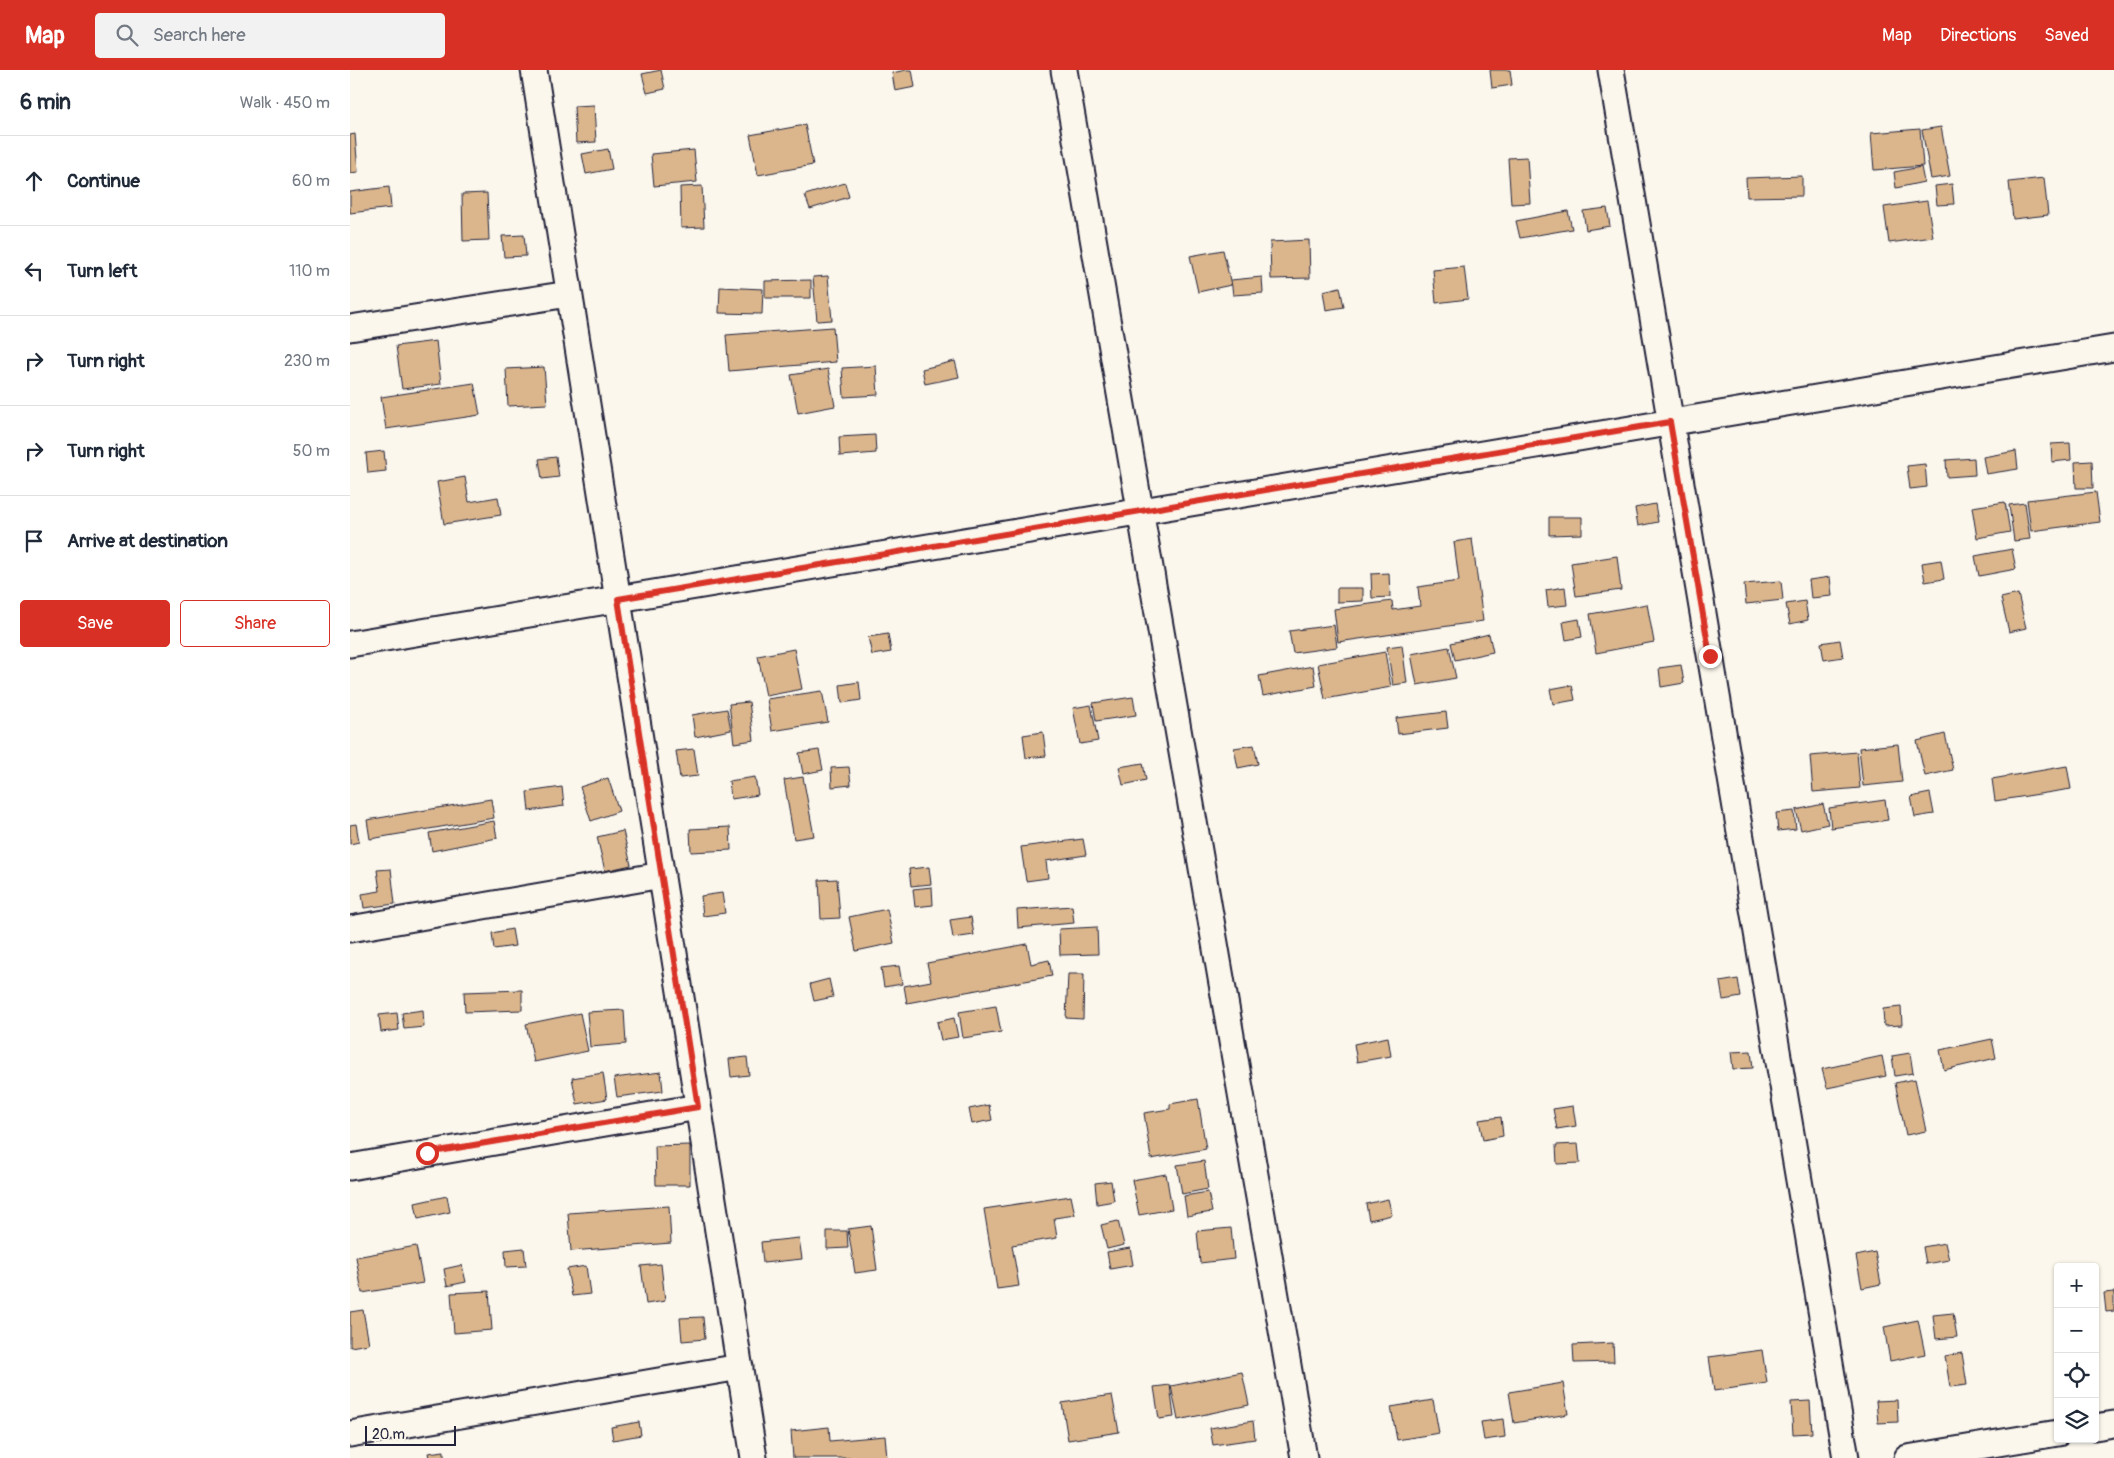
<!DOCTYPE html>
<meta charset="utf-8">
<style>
:root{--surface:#fff;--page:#f2f2f3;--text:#1f2937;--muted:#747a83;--line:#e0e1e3;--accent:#d93025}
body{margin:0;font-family:Pangolin,sans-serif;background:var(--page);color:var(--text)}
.controls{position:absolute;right:15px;bottom:15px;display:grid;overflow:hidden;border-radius:5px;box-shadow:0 1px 4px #0004}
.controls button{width:45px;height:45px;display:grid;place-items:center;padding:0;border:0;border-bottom:1px solid var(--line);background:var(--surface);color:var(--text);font:25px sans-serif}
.scale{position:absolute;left:15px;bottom:12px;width:91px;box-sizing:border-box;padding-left:5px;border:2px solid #22223b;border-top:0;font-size:14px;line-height:18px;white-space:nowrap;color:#22223b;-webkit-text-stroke:4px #fbf7ec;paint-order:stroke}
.stop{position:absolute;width:15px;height:15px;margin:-11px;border:4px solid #d93025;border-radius:50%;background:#fff}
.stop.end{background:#d93025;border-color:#fff;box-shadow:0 1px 5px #0008}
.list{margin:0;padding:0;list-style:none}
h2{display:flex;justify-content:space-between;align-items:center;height:65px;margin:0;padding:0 20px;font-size:21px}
h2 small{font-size:16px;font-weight:400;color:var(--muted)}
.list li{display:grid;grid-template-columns:32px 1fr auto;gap:15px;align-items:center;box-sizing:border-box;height:90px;padding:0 20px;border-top:1px solid var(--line)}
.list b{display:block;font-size:19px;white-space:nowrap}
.list em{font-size:16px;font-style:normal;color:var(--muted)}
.actions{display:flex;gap:10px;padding:15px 20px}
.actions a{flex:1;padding:11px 0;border:1px solid var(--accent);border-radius:5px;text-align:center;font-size:18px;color:var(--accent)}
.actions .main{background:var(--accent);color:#fff}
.icon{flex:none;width:28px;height:28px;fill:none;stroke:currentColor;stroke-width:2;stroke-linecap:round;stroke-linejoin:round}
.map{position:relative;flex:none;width:1764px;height:1388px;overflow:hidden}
header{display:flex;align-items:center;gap:30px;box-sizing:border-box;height:70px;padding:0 25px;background:var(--accent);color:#fff}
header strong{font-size:24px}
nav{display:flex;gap:28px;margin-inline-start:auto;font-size:18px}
.search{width:350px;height:45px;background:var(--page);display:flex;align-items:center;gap:12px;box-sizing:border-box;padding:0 18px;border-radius:5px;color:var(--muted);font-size:19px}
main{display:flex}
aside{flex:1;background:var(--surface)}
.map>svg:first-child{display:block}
</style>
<header>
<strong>Map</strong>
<div class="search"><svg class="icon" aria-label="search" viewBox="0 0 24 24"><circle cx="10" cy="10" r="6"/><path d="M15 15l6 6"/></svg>Search here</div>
<nav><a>Map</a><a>Directions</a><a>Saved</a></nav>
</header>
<main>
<aside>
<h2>6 min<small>Walk · 450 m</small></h2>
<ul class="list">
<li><svg class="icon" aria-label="ahead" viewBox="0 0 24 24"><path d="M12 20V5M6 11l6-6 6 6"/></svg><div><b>Continue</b></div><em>60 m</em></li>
<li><svg class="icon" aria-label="left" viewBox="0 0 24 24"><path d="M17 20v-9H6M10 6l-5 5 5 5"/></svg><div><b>Turn left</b></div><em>110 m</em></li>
<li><svg class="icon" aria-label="right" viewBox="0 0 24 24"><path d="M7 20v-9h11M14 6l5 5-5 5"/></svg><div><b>Turn right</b></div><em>230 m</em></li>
<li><svg class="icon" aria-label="right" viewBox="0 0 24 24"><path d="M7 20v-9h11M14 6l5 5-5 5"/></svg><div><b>Turn right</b></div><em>50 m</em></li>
<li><svg class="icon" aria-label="arrive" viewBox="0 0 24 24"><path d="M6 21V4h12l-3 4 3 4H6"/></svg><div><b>Arrive at destination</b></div></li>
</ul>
<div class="actions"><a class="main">Save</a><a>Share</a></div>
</aside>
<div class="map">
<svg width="1764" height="1388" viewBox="0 0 1764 1388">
<rect width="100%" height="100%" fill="#fbf7ec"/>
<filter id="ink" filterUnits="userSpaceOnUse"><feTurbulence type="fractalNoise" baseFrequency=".02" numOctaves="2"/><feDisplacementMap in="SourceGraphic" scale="10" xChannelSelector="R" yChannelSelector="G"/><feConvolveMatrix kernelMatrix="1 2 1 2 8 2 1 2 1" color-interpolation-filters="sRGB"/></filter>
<g filter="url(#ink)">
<!-- building -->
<path fill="#dbb68c" stroke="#22223b" d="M 311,0 L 315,19 L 297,23 L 292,4 Z
M 556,0 L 562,0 L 565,17 L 545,21 L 542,3 Z
M 1140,0 L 1160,0 L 1162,15 L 1142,18 Z
M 244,35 L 246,72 L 226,73 L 224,36 Z
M 455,55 L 463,95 L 408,105 L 400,65 Z
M 1591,57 L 1600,106 L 1581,109 L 1572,60 Z
M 1570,59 L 1573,96 L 1524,100 L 1521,63 Z
M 5,64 L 8,102 L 0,103 L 0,65 Z
M 258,79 L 262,99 L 236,104 L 232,84 Z
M 344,80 L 347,112 L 304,116 L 301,84 Z
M 1177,87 L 1180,133 L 1161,134 L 1158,88 Z
M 1571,97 L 1574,112 L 1546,118 L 1544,102 Z
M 1452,106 L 1452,126 L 1397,127 L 1396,108 Z
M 1694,108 L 1698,145 L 1663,149 L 1659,112 Z
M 495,113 L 499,127 L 460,139 L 455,125 Z
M 1602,114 L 1604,134 L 1587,135 L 1585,116 Z
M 352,116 L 354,157 L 331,158 L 330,117 Z
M 39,117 L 41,138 L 0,143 L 0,122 Z
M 137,123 L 139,170 L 113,171 L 112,124 Z
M 1577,131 L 1583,167 L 1539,173 L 1534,137 Z
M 1257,138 L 1260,156 L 1236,160 L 1233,141 Z
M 1218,141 L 1222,159 L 1170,168 L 1166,151 Z
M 174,165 L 176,186 L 154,187 L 152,166 Z
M 959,170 L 960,208 L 921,209 L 920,172 Z
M 873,180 L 881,215 L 848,222 L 840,186 Z
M 1114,197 L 1118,229 L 1086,233 L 1083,200 Z
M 478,206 L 482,250 L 467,251 L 463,207 Z
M 912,207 L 913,223 L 883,225 L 881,210 Z
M 461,210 L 461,228 L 415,228 L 415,211 Z
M 370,217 L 413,219 L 412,244 L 369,243 Z
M 990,217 L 994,237 L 976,240 L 973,221 Z
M 483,257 L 486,292 L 379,301 L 376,265 Z
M 86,271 L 91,314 L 52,319 L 46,276 Z
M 605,291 L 609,307 L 575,314 L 572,299 Z
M 526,296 L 528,325 L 494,327 L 492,298 Z
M 194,297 L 197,334 L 158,336 L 156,299 Z
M 478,299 L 485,336 L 448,343 L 441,305 Z
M 124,313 L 130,345 L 36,359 L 31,327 Z
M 525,365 L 526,383 L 490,386 L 489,367 Z
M 1720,373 L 1721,390 L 1702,392 L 1701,374 Z
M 34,381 L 36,401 L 18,403 L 16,383 Z
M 1666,381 L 1668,399 L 1636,404 L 1633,387 Z
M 206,387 L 209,407 L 192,409 L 189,389 Z
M 1624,388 L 1625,405 L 1597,407 L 1596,390 Z
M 1742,391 L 1743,418 L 1726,418 L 1725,392 Z
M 1575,394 L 1577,417 L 1560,419 L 1557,396 Z
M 115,407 L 119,432 L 148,427 L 151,445 L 94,454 L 87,412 Z
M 1746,422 L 1750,452 L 1681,461 L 1677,430 Z
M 1655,432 L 1660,462 L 1627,468 L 1622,437 Z
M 1675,433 L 1680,469 L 1664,471 L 1659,435 Z
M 1305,434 L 1308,452 L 1288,456 L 1285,438 Z
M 1199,447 L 1232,447 L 1232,464 L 1199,465 Z
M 1122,469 L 1133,551 L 988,572 L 984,539 L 1042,531 L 1043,540 L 1070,536 L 1068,517 L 1109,511 L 1104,472 Z
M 1662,479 L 1666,499 L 1629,506 L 1625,486 Z
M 1267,486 L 1271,520 L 1226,526 L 1221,493 Z
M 1591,490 L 1594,509 L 1575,512 L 1572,493 Z
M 1039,503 L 1040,527 L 1022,528 L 1021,504 Z
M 1480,507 L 1482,526 L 1461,528 L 1459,510 Z
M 1431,511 L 1433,530 L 1396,534 L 1394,514 Z
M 1215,517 L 1217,535 L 1198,537 L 1196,520 Z
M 987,518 L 1013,518 L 1013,531 L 987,532 Z
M 1668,524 L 1676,558 L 1659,562 L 1651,528 Z
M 1455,531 L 1458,550 L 1440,554 L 1436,534 Z
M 1297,534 L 1304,572 L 1246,583 L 1240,544 Z
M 1229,549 L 1232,567 L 1216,570 L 1213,552 Z
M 984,555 L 987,577 L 943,583 L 939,561 Z
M 538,564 L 541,582 L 522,585 L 518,567 Z
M 1139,564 L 1143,582 L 1105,590 L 1101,573 Z
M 1490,570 L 1493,587 L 1474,590 L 1471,573 Z
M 1052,575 L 1057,613 L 1043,615 L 1037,577 Z
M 1099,577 L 1106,608 L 1067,615 L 1061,584 Z
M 444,579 L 452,619 L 416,626 L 408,586 Z
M 1035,582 L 1041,617 L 975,629 L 968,594 Z
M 1331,595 L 1334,613 L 1311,617 L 1309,598 Z
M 963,596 L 966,616 L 913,626 L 909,606 Z
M 509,612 L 511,630 L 492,633 L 490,615 Z
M 1222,615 L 1225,630 L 1203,634 L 1200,619 Z
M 472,621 L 478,652 L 422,661 L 417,629 Z
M 783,627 L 786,645 L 746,651 L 743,633 Z
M 399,632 L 404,670 L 384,673 L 379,634 Z
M 741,635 L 748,671 L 730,674 L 723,638 Z
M 377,639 L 381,660 L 345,667 L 342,645 Z
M 1096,642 L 1098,658 L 1048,664 L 1046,648 Z
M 693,662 L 696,686 L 676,688 L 673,665 Z
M 1595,664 L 1603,700 L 1575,706 L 1567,671 Z
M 1548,674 L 1552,712 L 1513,716 L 1509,678 Z
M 904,675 L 908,694 L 888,698 L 884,678 Z
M 344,679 L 348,706 L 330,708 L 326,681 Z
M 469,680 L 473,700 L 453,704 L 449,683 Z
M 1507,682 L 1510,718 L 1463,722 L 1460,686 Z
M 793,693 L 796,710 L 773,715 L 769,697 Z
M 1717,696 L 1721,719 L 1645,731 L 1642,709 Z
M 499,697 L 501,715 L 482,717 L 481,698 Z
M 405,707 L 408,725 L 381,729 L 379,711 Z
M 453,707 L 464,766 L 444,769 L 434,710 Z
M 258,708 L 269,741 L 241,751 L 230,717 Z
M 212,717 L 214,736 L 179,741 L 177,722 Z
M 1580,723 L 1584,744 L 1565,747 L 1561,727 Z
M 141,729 L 144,748 L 20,769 L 17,750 Z
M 1535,730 L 1538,750 L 1481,758 L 1479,738 Z
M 1473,734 L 1478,754 L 1451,760 L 1446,740 Z
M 1444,741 L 1446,759 L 1428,761 L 1426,743 Z
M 144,751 L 147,768 L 82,781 L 79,763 Z
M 6,754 L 9,772 L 0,774 L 0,755 Z
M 380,757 L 381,780 L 341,782 L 340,759 Z
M 273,761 L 281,795 L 255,801 L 247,767 Z
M 733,769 L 736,785 L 696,791 L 698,808 L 676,811 L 671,777 Z
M 579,797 L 581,814 L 561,816 L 559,799 Z
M 41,799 L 45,834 L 14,838 L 12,824 L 30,821 L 27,800 Z
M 487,809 L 490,848 L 471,849 L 469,810 Z
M 582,817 L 583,835 L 565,837 L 563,819 Z
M 372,823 L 375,843 L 353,846 L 351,826 Z
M 722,836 L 724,853 L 668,858 L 667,840 Z
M 537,839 L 544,873 L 506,881 L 499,847 Z
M 621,847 L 624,865 L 603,868 L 600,850 Z
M 747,857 L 748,884 L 710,885 L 709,859 Z
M 162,859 L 165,876 L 144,879 L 142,863 Z
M 677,874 L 681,894 L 699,890 L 702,906 L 557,933 L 554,916 L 581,911 L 577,893 Z
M 549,896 L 552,914 L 534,917 L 531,898 Z
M 718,904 L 734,904 L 733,949 L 716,948 Z
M 479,909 L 483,927 L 464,931 L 460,914 Z
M 1388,909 L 1391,927 L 1373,930 L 1370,912 Z
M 172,920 L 172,940 L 115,942 L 114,922 Z
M 646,936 L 651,962 L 613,968 L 609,942 Z
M 1551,937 L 1552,955 L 1534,956 L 1533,939 Z
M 73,940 L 74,957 L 54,959 L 52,943 Z
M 274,940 L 276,974 L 240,977 L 237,942 Z
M 47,943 L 49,960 L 31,962 L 29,945 Z
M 230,943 L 238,981 L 184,992 L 176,954 Z
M 604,948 L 608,967 L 591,970 L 587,952 Z
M 1038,967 L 1041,986 L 1007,992 L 1004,974 Z
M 1642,969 L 1646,988 L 1594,1000 L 1590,980 Z
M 1401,981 L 1403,998 L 1383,999 L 1381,982 Z
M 1560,983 L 1563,1003 L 1545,1006 L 1542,986 Z
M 1532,986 L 1536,1006 L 1477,1018 L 1472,999 Z
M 397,987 L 399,1005 L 381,1007 L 379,989 Z
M 311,1002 L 313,1021 L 267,1027 L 264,1008 Z
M 253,1003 L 257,1029 L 227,1034 L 222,1008 Z
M 1565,1009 L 1576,1061 L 1556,1065 L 1545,1013 Z
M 848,1029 L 856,1079 L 801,1089 L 794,1043 L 820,1039 L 820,1034 Z
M 639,1035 L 642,1050 L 622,1054 L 619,1039 Z
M 1223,1036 L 1226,1056 L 1207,1059 L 1203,1039 Z
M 1151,1047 L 1153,1066 L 1133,1070 L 1129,1050 Z
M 1228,1074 L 1230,1093 L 1207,1094 L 1206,1075 Z
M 340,1075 L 340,1115 L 306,1115 L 305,1076 Z
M 854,1091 L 858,1119 L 832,1124 L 827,1095 Z
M 816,1104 L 822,1139 L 789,1145 L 782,1110 Z
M 761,1111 L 764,1131 L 747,1134 L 745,1113 Z
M 858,1122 L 862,1142 L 837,1146 L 834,1126 Z
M 97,1126 L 100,1142 L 68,1149 L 65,1133 Z
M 721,1126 L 725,1145 L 704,1148 L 707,1168 L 662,1175 L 669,1216 L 647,1219 L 634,1139 Z
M 1038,1129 L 1042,1145 L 1019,1150 L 1016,1134 Z
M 319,1136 L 321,1173 L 221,1181 L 218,1143 Z
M 768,1151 L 774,1175 L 757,1179 L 751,1155 Z
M 521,1156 L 527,1200 L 505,1203 L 498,1159 Z
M 881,1158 L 884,1189 L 850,1193 L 847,1161 Z
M 477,1161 L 497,1161 L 498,1178 L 477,1179 Z
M 449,1168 L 452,1189 L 413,1193 L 411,1172 Z
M 1595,1173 L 1599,1190 L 1576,1194 L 1573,1177 Z
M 66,1176 L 73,1213 L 12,1223 L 6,1187 Z
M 174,1178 L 176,1196 L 156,1197 L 155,1180 Z
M 780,1178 L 783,1195 L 760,1199 L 757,1182 Z
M 1525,1182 L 1531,1214 L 1512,1218 L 1506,1186 Z
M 311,1194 L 315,1231 L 296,1234 L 291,1196 Z
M 112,1195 L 116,1212 L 97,1216 L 94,1199 Z
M 236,1196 L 240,1224 L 222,1226 L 217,1199 Z
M 139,1221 L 142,1260 L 104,1263 L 101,1223 Z
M 1764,1222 L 1764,1241 L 1756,1242 L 1754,1223 Z
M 13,1240 L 19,1274 L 0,1277 L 0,1242 Z
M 1603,1243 L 1607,1267 L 1586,1269 L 1583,1245 Z
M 353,1247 L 355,1269 L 332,1271 L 330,1248 Z
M 1568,1250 L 1575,1284 L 1540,1291 L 1534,1257 Z
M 1263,1273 L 1264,1292 L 1224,1293 L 1223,1275 Z
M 1412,1280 L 1417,1313 L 1364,1321 L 1359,1287 Z
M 1612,1283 L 1617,1315 L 1600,1317 L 1595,1286 Z
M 892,1302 L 899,1335 L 828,1350 L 821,1316 Z
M 1213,1313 L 1218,1344 L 1164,1353 L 1159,1322 Z
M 820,1315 L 824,1347 L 809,1349 L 804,1317 Z
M 762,1325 L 769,1362 L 718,1370 L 712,1333 Z
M 1083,1330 L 1089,1363 L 1047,1370 L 1041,1337 Z
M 1547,1330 L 1548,1352 L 1528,1353 L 1526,1331 Z
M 1460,1331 L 1462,1363 L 1443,1364 L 1441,1332 Z
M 1153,1349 L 1155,1367 L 1134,1370 L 1131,1352 Z
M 903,1351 L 905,1369 L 863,1375 L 860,1358 Z
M 289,1352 L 291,1365 L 263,1370 L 261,1357 Z
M 479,1357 L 480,1371 L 535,1366 L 537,1388 L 443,1388 L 441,1361 Z
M 94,1381 L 94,1388 L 79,1388 L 78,1383 Z"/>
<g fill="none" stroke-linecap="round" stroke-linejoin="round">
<defs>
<path id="minor" d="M 184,0 L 404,1388
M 714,0 L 954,1388
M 1261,0 L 1496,1388
M 0,258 L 219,224
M 0,574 L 1764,278
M 0,859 L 312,805
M 0,1097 L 348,1037
M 1745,1357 L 1764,1354
M 0,1364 L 390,1297
M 1557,1388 L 1708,1363"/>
</defs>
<!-- minor casing -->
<use href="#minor" stroke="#22223b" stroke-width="29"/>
<!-- minor -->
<use href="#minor" stroke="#fbf7ec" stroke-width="25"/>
</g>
</g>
<g fill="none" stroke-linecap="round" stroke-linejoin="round" filter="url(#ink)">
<!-- route -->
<path stroke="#d93025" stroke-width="6" d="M 77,1083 L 348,1037 L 268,529 L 1320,352 L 1360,586"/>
</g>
</svg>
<div class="controls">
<button>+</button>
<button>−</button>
<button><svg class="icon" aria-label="locate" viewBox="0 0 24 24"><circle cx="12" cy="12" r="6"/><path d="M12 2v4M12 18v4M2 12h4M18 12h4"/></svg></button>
<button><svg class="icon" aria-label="layers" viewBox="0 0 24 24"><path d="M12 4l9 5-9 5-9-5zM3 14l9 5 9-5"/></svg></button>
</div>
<div class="scale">20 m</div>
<div class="stop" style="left:77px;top:1083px"></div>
<div class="stop end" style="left:1360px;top:586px"></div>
</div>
</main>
